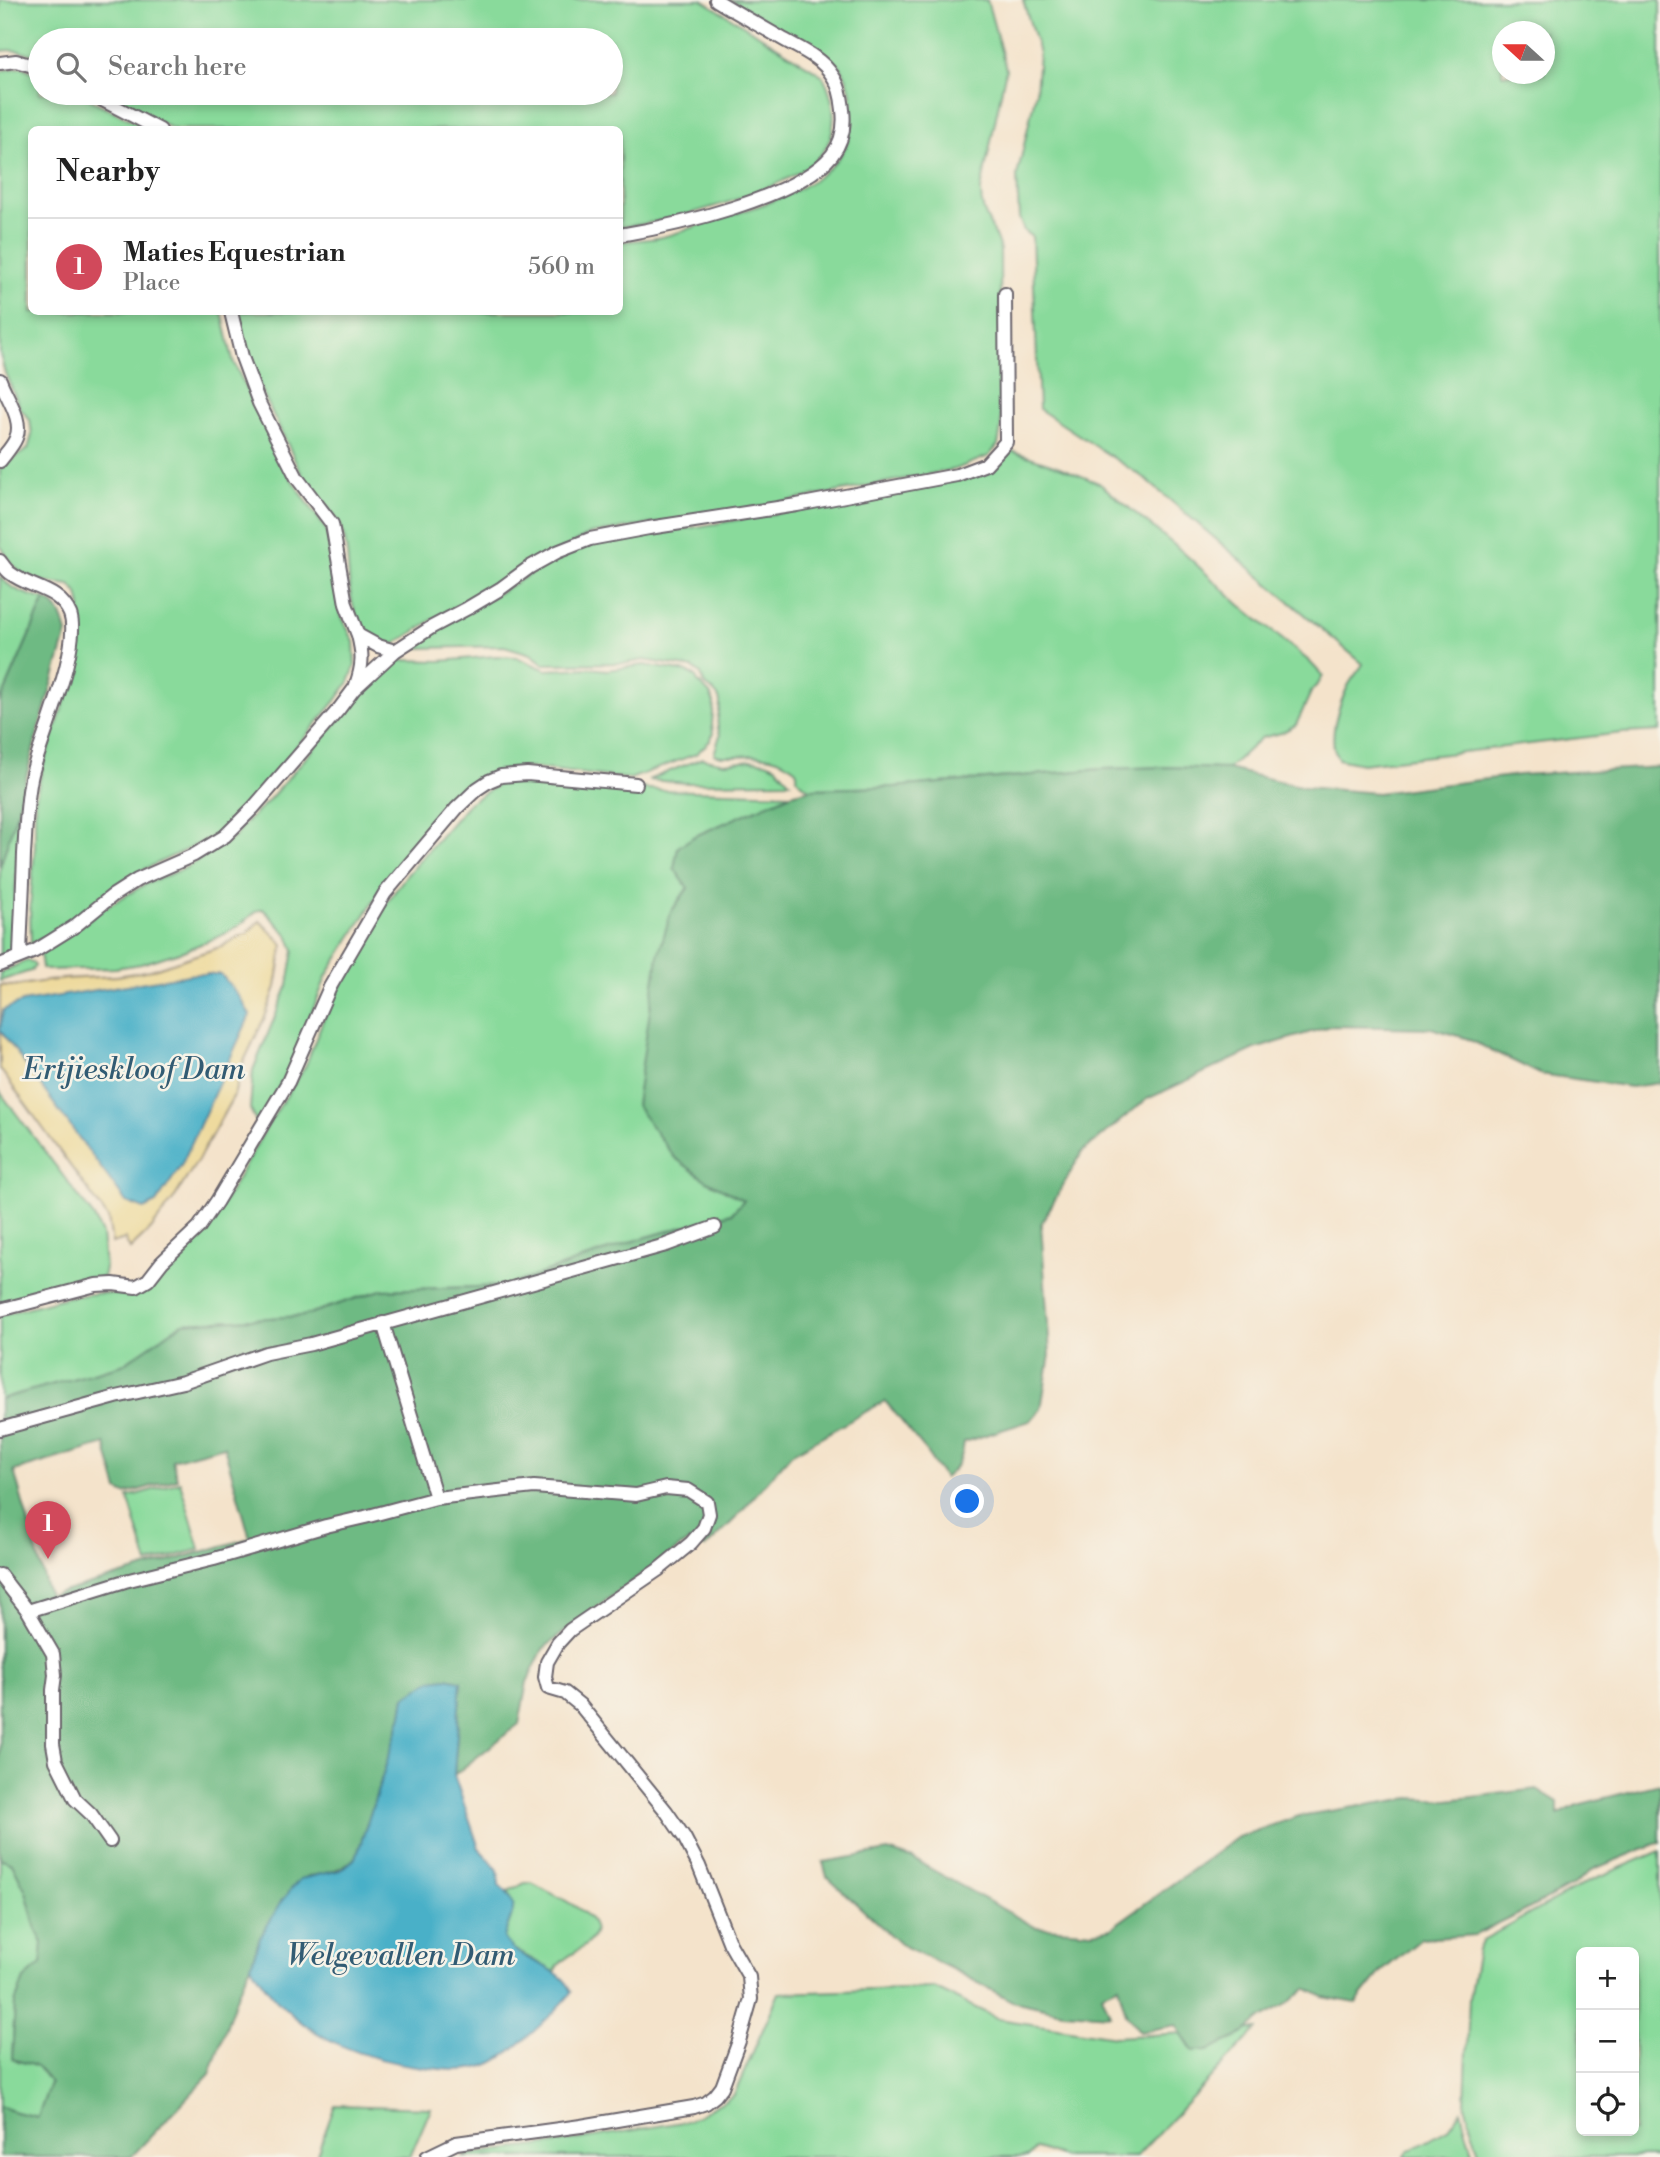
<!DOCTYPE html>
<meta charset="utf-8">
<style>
:root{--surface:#fff;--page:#f6f6f6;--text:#222;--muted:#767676;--line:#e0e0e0;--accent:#d1495b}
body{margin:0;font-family:"Libre Bodoni",serif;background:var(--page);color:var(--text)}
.controls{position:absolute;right:21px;bottom:21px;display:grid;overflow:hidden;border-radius:10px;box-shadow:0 4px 10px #0003}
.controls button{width:63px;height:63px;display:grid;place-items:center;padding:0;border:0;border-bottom:2px solid var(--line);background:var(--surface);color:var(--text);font:35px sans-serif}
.compass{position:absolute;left:1492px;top:21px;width:63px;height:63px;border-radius:50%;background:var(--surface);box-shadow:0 4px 10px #0003;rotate:291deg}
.you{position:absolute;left:968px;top:1502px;width:24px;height:24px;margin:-18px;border:5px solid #fff;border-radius:50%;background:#1a73e8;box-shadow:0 0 0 10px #1a73e833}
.badge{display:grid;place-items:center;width:46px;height:46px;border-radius:50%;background:var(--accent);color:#fff;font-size:23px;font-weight:700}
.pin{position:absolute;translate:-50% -58px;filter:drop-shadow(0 2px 4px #0008)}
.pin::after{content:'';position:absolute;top:37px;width:24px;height:21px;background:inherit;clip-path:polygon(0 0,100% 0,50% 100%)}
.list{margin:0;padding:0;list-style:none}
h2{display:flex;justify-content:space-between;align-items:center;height:91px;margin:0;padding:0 28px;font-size:30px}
h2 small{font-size:23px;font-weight:400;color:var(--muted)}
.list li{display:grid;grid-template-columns:46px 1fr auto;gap:21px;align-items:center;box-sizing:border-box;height:98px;padding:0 28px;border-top:2px solid var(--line)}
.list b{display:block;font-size:26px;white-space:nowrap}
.list p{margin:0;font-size:23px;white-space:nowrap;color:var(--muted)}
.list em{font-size:23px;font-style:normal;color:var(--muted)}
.icon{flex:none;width:38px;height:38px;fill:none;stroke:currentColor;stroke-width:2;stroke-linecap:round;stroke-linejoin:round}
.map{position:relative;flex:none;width:1660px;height:2157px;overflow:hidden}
.search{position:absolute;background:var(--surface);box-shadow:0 4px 10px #0003;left:28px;top:28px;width:595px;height:77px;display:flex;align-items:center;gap:18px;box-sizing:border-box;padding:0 24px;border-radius:38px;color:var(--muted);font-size:26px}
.panel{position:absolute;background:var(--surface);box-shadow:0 4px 10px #0003;left:28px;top:126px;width:595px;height:189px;border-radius:10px}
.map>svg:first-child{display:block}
</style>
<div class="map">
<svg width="1660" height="2157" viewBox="0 0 1660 2157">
<rect width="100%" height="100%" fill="#f7f3e8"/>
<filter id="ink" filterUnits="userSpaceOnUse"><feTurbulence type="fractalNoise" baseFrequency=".0143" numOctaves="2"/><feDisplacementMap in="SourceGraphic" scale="14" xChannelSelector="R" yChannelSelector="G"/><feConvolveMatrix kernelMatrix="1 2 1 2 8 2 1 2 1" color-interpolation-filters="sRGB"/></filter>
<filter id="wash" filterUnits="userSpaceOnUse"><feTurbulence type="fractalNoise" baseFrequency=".00686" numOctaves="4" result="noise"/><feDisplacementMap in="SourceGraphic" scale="28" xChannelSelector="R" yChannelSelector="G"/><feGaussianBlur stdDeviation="1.57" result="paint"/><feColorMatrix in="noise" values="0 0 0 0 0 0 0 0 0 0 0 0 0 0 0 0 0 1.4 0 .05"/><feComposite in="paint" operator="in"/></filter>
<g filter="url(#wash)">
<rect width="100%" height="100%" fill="#f4e3cb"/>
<!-- green -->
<path fill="#89da9b" stroke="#567e6b" stroke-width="2" fill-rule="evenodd" d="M 0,0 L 702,0 C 734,19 765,39 797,59 C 804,65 818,70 823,77 C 828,84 832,99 833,108 C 835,123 832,140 822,153 C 795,189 665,224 620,227 L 620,130 L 173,129 L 105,93 L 611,93 L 611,40 L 40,40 L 40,58 C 27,51 15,49 0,51 Z
M 731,0 L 987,0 L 1006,69 L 981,189 C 980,218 994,224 1000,250 L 1001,428 L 998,445 L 989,456 L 956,469 L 764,506 L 590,534 L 440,615 L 395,644 C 383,643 367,633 360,622 C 343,593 353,557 341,528 C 332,508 314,494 303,476 C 297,467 293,456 289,447 C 267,403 245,360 237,312 L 620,312 L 620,242 C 634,240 649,240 662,237 C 678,233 694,227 709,222 C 750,209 811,193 838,158 C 848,146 853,128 852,113 C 852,96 850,81 840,66 Z
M 1023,0 L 1660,0 L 1660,731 L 1622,733 L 1362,764 L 1338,759 C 1327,739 1338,708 1347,688 C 1351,679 1358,672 1363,664 L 1144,478 L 1039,409 L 1032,237 L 1024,231 L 1019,218 L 1017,176 L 1036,92 L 1039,53 ZM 1502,32 L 1544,32 L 1544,74 L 1502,74 Z
M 22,67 L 40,75 L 40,93 L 77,93 L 149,129 L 32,130 L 32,312 L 222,312 L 233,361 L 269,436 L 286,471 L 327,531 L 341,615 L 354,642 L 355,666 L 349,682 L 335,702 L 230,825 L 207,840 L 136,873 L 55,932 L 31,944 L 30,907 L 35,846 L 35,800 L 44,762 L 76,669 L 81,639 L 81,606 L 78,594 L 70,585 L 39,581 L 22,574 L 12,564 L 0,545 L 0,470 L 3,466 L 28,449 L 32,435 L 30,420 L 20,408 L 5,373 L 0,354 L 0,71 Z
M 1009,450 L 1057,466 L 1099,483 L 1184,553 L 1240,605 L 1309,661 L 1323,676 L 1319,683 L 1312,690 L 1296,725 L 1281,733 L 1261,738 L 1228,769 L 1165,767 L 1102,769 L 894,787 L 810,789 L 801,783 L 797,778 C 798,770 796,769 789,765 C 768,750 745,757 721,756 L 714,754 L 720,735 C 710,709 735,704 704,684 L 701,674 L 693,668 L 644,660 L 627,663 L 544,664 L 531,654 L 504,646 L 422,648 L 409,646 L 559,557 L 592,544 L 630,535 L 666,532 L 761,516 L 969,478 L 988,469 Z
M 0,577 C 11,589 29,596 45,599 L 0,703 Z
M 496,656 L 516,657 L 546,670 L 590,668 L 607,670 L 644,665 L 687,672 L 695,676 L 698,682 L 710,694 L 714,703 L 712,723 L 713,734 L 710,741 L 696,754 L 630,779 L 534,768 L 510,768 L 480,780 L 454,803 L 394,869 L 327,975 L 289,1069 L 260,1121 L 256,1121 L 250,1109 L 253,1070 L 288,985 L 294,950 L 288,935 L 263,909 L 257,911 L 237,927 L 220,936 L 186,950 L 141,964 L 115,968 L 47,970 L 42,968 L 40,953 L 106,907 L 146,884 L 185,868 L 235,837 L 240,828 L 267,802 L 380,673 L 400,660 L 440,661 Z
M 702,758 L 724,763 L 751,760 L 766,762 L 776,766 L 790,782 L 688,783 L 648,780 Z
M 536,779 L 660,790 L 791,794 L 695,836 L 674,868 L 688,887 L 671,912 L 674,1157 L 707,1181 L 745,1200 L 732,1213 L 640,1239 L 507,1286 L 381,1290 L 303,1316 L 183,1323 L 122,1365 L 0,1399 L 0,1315 L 67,1297 L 100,1293 L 126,1295 L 148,1287 L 168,1270 L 212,1223 L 269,1123 L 305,1067 L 323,1020 L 374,921 L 405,877 L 469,803 L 499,784 Z
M 18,809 C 21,856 11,903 15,950 L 0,956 L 0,867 Z
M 27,960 L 33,963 L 35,966 L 31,971 L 0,981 L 0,973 Z
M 0,1092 L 94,1217 L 102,1234 L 105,1268 L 103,1277 L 90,1281 L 41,1289 L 0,1303 Z
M 180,1482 L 200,1549 L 148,1564 L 128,1497 Z
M 1660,1851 L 1660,2157 L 1480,2157 L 1465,2105 L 1469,1998 L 1478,1950 L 1483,1940 L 1587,1882 ZM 1581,1952 L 1634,1952 L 1634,2131 L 1581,2131 Z
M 0,1858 L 12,1863 L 26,1891 L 35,1926 L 43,1943 L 42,1964 L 24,1979 L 15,2003 L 12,2059 C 32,2066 37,2061 50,2083 L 38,2117 L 15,2112 L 0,2106 Z
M 525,1883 L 532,1883 C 551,1895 622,1919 583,1947 C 572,1955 560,1959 555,1972 L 510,1947 L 504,1938 C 508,1921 518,1907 508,1891 Z
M 934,1988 L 999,2019 L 1115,2037 L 1257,2029 L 1136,2157 L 1063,2157 L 1036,2148 L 1028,2157 L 462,2157 L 470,2154 L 552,2144 L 688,2121 L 734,2095 L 779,1993 Z
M 335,2105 L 430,2108 L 431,2108 L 410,2157 L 316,2157 Z
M 1461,2111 L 1473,2157 L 1404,2157 L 1408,2152 L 1447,2130 Z"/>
<!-- forest -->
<path fill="#6eba83" stroke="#486e5f" stroke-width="2" fill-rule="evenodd" d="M 45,599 C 60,606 63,618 67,633 L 36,739 L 18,809 L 0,867 L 0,703 Z
M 1165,767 L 1228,769 L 1304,787 L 1377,793 L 1519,775 L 1660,767 L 1660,1083 L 1631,1087 L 1540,1074 L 1466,1038 L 1431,1028 L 1331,1026 L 1255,1049 L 1147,1099 L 1082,1152 L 1041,1224 L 1050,1355 L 1041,1409 L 1030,1421 L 964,1442 C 962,1459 958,1468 944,1478 L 922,1446 L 885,1401 L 791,1454 L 733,1521 L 705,1548 L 689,1541 L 587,1614 L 543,1649 L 527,1682 L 519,1724 L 454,1775 L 461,1681 L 405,1697 L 402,1715 L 356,1858 C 340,1869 327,1875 308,1876 L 260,1938 L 251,1965 L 239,1990 L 210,2074 L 131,2157 L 0,2157 L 0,2106 L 15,2112 L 38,2117 L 50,2083 C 38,2063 31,2065 12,2059 L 15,2003 L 24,1979 L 41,1964 L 43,1943 L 35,1926 L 26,1891 L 12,1863 L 0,1858 L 0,1399 L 122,1365 L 183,1323 L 303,1316 L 381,1290 L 507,1286 L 640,1239 L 732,1213 L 744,1200 L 707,1181 L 674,1157 L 636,1105 L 658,956 L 671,912 L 688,888 L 674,868 L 678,847 L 695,836 L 791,794 L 810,789 L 894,787 L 1102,769 ZM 105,1444 L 118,1490 L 125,1494 L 177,1479 L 172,1460 L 224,1446 L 250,1538 L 49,1596 L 14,1471 Z
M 1660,1784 L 1660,1842 L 1594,1869 L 1573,1885 L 1523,1912 L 1475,1935 L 1421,1939 L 1381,1972 L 1356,2003 L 1323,1997 L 1306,1988 L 1287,2004 L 1262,2018 L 1238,2037 L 1208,2050 L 1193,2051 L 1176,2025 L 1140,2032 L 1126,2014 L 1118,1985 L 1102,1995 L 1110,2015 L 1063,2012 L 1012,2001 L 958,1972 L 900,1944 L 827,1877 L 823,1862 L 888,1851 L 913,1859 L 1035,1927 L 1093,1932 L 1111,1928 L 1238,1837 L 1299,1816 L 1410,1798 L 1448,1800 L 1537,1789 L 1558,1802 L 1558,1815 L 1577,1805 Z"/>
<!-- sand -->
<path fill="#eeda9e" stroke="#887e6c" stroke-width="2" d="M 260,921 L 283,944 L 276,987 L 265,1017 L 243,1063 L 234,1095 L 198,1160 L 173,1200 L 151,1229 L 130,1249 L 125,1239 L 112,1243 L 108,1218 L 0,1069 L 0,985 L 12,986 L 63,979 L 117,976 L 151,970 L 220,947 L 247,933 Z"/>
<!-- water -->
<path fill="#49b0c8" stroke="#366982" stroke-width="2" d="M 195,974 L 221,974 L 241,999 L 250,1015 L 181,1166 L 156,1203 L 144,1209 L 126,1202 L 0,1030 L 3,1010 L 22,1002 Z
M 446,1678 L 461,1681 L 454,1775 L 479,1848 L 498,1870 L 499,1885 C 524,1906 510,1912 504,1938 C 520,1964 560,1963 572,1992 C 557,2011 513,2053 492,2063 C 472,2073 445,2070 423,2067 C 351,2058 289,2030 251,1965 L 260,1938 L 282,1900 L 300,1879 L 340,1870 L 356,1858 L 402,1715 L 405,1697 L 431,1680 Z"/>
</g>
<g filter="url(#ink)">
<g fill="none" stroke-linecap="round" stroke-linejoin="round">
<defs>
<path id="minor" d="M 0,63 L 16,61 L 40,68
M 89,93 L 160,130
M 620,235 C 673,226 798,198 832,155 C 842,142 845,126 843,110 C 842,99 839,84 832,75 C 821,57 798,48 781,38 C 759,25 737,13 716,0
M 231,312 L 242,357 L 259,403 L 297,478 L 332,524 L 346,604 L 358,635
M 0,380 C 6,397 24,420 16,438 C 13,446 5,454 0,461
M 0,561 C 3,565 6,570 10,573 C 31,589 59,588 70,614 C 82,645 41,739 32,774 C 26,800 26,828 24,854 C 23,888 21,921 20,956
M 356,685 C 363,665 363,655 358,635 L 378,646 L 395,651
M 0,965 L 35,951 L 75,926 L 112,896 L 137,880 L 194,855 L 225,836 L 253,808 L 339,709 L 354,689 L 395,651 L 432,627 L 468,608 L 500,589 L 530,567 L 557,552 L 590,539 L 649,528 L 797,505 L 957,475 L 986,464 L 1006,442 L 1005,294
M 0,1310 L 96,1285 L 113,1284 L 136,1287 L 148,1280 L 162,1262 L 199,1227 L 217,1201 L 288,1082 L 330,987 L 385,893 L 457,808 L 477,789 L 489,781 L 501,776 L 527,774 L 636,784
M 383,1323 L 436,1498
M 0,1429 L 116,1397 L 183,1382 L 266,1353 L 311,1344 L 666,1245 L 715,1227
M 0,1575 L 28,1611 L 53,1654 L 55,1675 L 53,1690 L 53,1744 L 56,1761 L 75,1799 L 91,1814 L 110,1841
M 28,1611 L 125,1581 L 214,1559 L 326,1526 L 365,1517 L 436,1498 L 534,1487 L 636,1495 L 666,1488 L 688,1490 L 707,1502 L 709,1514 L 704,1528 L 691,1543 L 658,1570 L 570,1630 L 558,1643 L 547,1662 L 545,1677 L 548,1688 L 565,1693 L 580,1705 L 666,1811 L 684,1837 L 699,1866 L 730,1944 L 749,1977 L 751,1999 L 739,2041 L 722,2087 L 715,2096 L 706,2103 L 694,2107 L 581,2126 L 456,2143 L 427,2157"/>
</defs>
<!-- minor casing -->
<use href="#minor" stroke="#6c666d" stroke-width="16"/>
<!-- minor -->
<use href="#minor" stroke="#fff" stroke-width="12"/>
</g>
</g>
<g text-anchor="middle" stroke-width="5" stroke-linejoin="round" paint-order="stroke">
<!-- water labels -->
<g font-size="30" font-style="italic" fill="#325b73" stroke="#f7f3e8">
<text x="134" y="1079">Ertjieskloof Dam</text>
<text x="401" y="1965">Welgevallen Dam</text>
</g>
</g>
</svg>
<div class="controls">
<button>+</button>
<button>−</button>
<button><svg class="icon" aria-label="locate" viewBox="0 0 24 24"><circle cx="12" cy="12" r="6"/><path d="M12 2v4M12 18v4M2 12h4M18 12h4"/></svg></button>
</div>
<svg class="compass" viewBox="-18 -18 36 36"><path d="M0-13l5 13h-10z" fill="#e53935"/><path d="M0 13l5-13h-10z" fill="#767676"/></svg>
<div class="you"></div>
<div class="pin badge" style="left:48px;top:1559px">1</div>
<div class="search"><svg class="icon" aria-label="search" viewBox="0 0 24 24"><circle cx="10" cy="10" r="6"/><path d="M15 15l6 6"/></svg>Search here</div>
<section class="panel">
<h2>Nearby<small></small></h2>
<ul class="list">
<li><span class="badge">1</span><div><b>Maties Equestrian</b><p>Place</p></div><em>560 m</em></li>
</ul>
</section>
</div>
